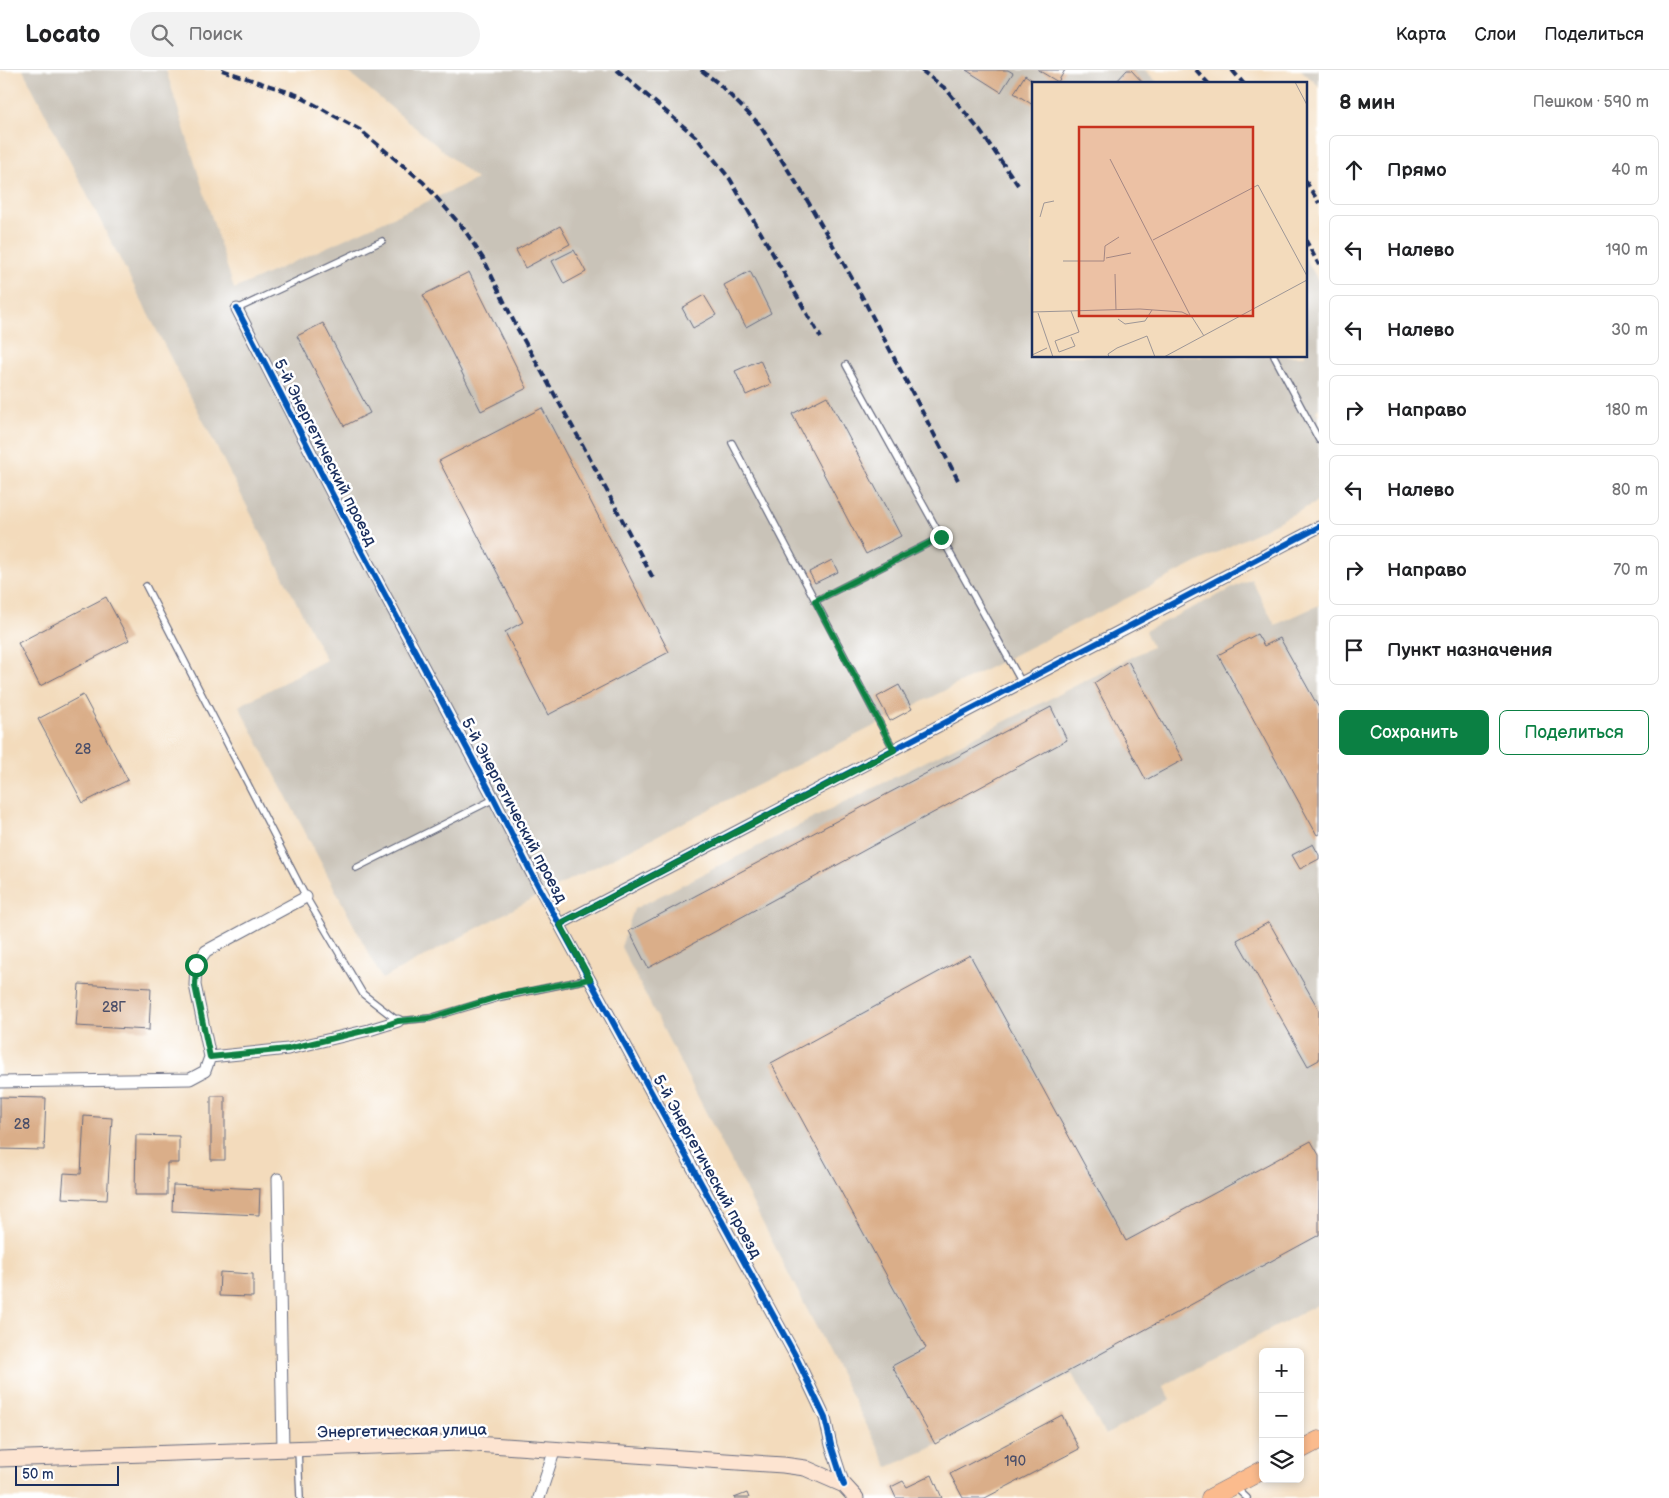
<!DOCTYPE html>
<html lang="ru">
<meta charset="utf-8">
<style>
:root{--surface:#fff;--page:#f2f2f2;--text:#202124;--muted:#757577;--line:#e0e0e0;--accent:#0b8043}
body{margin:0;font-family:"Balsamiq Sans",sans-serif;background:var(--page);color:var(--text)}
.controls{position:absolute;right:15px;bottom:15px;display:grid;overflow:hidden;border-radius:8px;box-shadow:0 2px 8px #0003}
.controls button{width:45px;height:45px;display:grid;place-items:center;padding:0;border:0;border-bottom:1px solid var(--line);background:var(--surface);color:var(--text);font:25px sans-serif}
.scale{position:absolute;left:15px;bottom:12px;width:104px;box-sizing:border-box;padding-left:5px;border:2px solid #1b2f5e;border-top:0;font-size:14px;line-height:18px;white-space:nowrap;color:#1b2f5e;-webkit-text-stroke:4px #fff;paint-order:stroke}
.stop{position:absolute;width:15px;height:15px;margin:-11px;border:4px solid #0b8043;border-radius:50%;background:#fff}
.stop.end{background:#0b8043;border-color:#fff;box-shadow:0 1px 5px #0008}
.list{margin:0;padding:0;list-style:none}
h2{display:flex;justify-content:space-between;align-items:center;height:65px;margin:0;padding:0 20px;font-size:21px}
h2 small{font-size:16px;font-weight:400;color:var(--muted)}
.list li{display:grid;grid-template-columns:32px 1fr auto;gap:15px;align-items:center;box-sizing:border-box;height:70px;margin:0 10px 10px;padding:0 10px;border:1px solid var(--line);border-radius:8px}
.list b{display:block;font-size:19px;white-space:nowrap}
.list em{font-size:16px;font-style:normal;color:var(--muted)}
.actions{display:flex;gap:10px;padding:15px 20px}
.actions a{flex:1;padding:11px 0;border:1px solid var(--accent);border-radius:8px;text-align:center;font-size:18px;color:var(--accent)}
.actions .main{background:var(--accent);color:#fff}
.icon{flex:none;width:28px;height:28px;fill:none;stroke:currentColor;stroke-width:2;stroke-linecap:round;stroke-linejoin:round}
.map{position:relative;flex:none;width:1319px;height:1428px;overflow:hidden}
header{display:flex;align-items:center;gap:30px;box-sizing:border-box;height:70px;padding:0 25px;background:var(--surface);border-bottom:1px solid var(--line)}
header strong{font-size:24px}
nav{display:flex;gap:28px;margin-inline-start:auto;font-size:18px}
.search{width:350px;height:45px;background:var(--page);display:flex;align-items:center;gap:12px;box-sizing:border-box;padding:0 18px;border-radius:28px;color:var(--muted);font-size:19px}
main{display:flex}
aside{flex:1;background:var(--surface)}
.map>svg:first-child{display:block}
</style>
<header>
<strong>Locato</strong>
<div class="search"><svg class="icon" aria-label="search" viewBox="0 0 24 24"><circle cx="10" cy="10" r="6"/><path d="M15 15l6 6"/></svg>Поиск</div>
<nav><a>Карта</a><a>Слои</a><a>Поделиться</a></nav>
</header>
<main>
<div class="map">
<svg width="1319" height="1428" viewBox="0 0 1319 1428">
<rect width="100%" height="100%" fill="#fff"/>
<filter id="ink" filterUnits="userSpaceOnUse"><feTurbulence type="fractalNoise" baseFrequency=".02" numOctaves="2"/><feDisplacementMap in="SourceGraphic" scale="10" xChannelSelector="R" yChannelSelector="G"/><feConvolveMatrix kernelMatrix="1 2 1 2 8 2 1 2 1" color-interpolation-filters="sRGB"/></filter>
<filter id="wash" filterUnits="userSpaceOnUse"><feTurbulence type="fractalNoise" baseFrequency=".0096" numOctaves="4" result="noise"/><feDisplacementMap in="SourceGraphic" scale="20" xChannelSelector="R" yChannelSelector="G"/><feGaussianBlur stdDeviation="1.12" result="paint"/><feColorMatrix in="noise" values="0 0 0 0 0 0 0 0 0 0 0 0 0 0 0 0 0 1.4 0 .05"/><feComposite in="paint" operator="in"/></filter>
<g filter="url(#wash)">
<rect width="100%" height="100%" fill="#f3dbbc"/>
<!-- industrial -->
<path fill="#c9c3b8" d="M 23,0 L 166,0 L 234,219 L 477,109 L 346,0 L 1145,0 L 1159,14 L 1033,14 L 1033,286 L 1305,286 L 1305,187 L 1319,212 L 1319,338 L 1316,341 L 1319,347 L 1319,431 L 534,828 L 382,909 L 239,636 L 326,590 Z
M 1301,0 L 1319,0 L 1319,16 Z
M 1251,509 L 1275,555 L 1319,535 L 1319,1234 L 1163,1316 L 1171,1330 L 1105,1365 L 1072,1304 L 927,1380 L 888,1397 L 621,877 L 634,839 L 1152,577 L 1145,561 Z"/>
<g id="blocks">
<!-- building -->
<path fill="#daae89" d="M 966,0 L 1008,0 L 1013,3 L 1001,22 Z
M 1038,0 L 1065,0 L 1058,12 Z
M 1127,0 L 1131,0 L 1144,14 L 1118,14 L 1116,12 Z
M 1025,5 L 1038,14 L 1033,14 L 1033,35 L 1014,23 Z
M 560,156 L 570,174 L 525,198 L 516,180 Z
M 574,180 L 586,202 L 564,214 L 552,191 Z
M 750,201 L 771,243 L 746,257 L 724,215 Z
M 469,202 L 527,318 L 481,341 L 423,225 Z
M 704,225 L 716,245 L 693,258 L 682,238 Z
M 323,253 L 370,343 L 344,356 L 297,266 Z
M 760,290 L 771,314 L 746,325 L 735,301 Z
M 827,326 L 901,466 L 866,484 L 792,344 Z
M 542,338 L 669,582 L 548,645 L 505,562 L 523,552 L 439,391 Z
M 832,490 L 838,502 L 815,513 L 809,502 Z
M 106,527 L 129,570 L 40,616 L 18,573 Z
M 1257,564 L 1264,576 L 1280,568 L 1319,638 L 1319,764 L 1317,765 L 1218,585 Z
M 1128,591 L 1183,690 L 1146,710 L 1094,613 Z
M 899,615 L 912,639 L 890,651 L 877,627 Z
M 83,625 L 128,710 L 83,733 L 38,649 Z
M 1051,637 L 1067,670 L 648,898 L 629,861 Z
M 1313,774 L 1319,785 L 1319,789 L 1300,799 L 1292,785 Z
M 1269,852 L 1319,940 L 1319,990 L 1308,996 L 1237,870 Z
M 970,885 L 1126,1171 L 1311,1071 L 1319,1085 L 1319,1165 L 935,1374 L 892,1296 L 926,1278 L 771,993 Z
M 79,914 L 151,918 L 149,960 L 76,956 Z
M 211,1026 L 225,1026 L 225,1090 L 211,1090 Z
M 0,1027 L 46,1028 L 44,1080 L 0,1079 Z
M 84,1046 L 112,1048 L 107,1130 L 62,1128 L 64,1103 L 81,1104 Z
M 136,1065 L 179,1066 L 179,1093 L 167,1093 L 167,1125 L 135,1125 Z
M 173,1115 L 260,1119 L 259,1145 L 172,1141 Z
M 220,1202 L 253,1204 L 253,1227 L 219,1226 Z
M 1062,1345 L 1079,1379 L 985,1428 L 963,1428 L 950,1404 Z
M 932,1405 L 942,1428 L 896,1428 L 891,1417 L 903,1411 L 907,1417 Z
M 747,1423 L 749,1428 L 734,1428 Z"/>
</g>
</g>
<g filter="url(#ink)">
<use href="#blocks" fill-opacity="0" stroke="#676b7f" stroke-width="1"/>
<g fill="none" stroke-linecap="round" stroke-linejoin="round">
<defs>
<path id="lane" d="M 237,239 L 382,171
M 1274,286 L 1319,370
M 846,295 L 1022,613
M 732,373 L 894,680
M 146,516 L 306,827 L 363,924 L 398,951 L 430,948 L 501,927 L 589,909
M 815,531 L 941,467
M 356,798 L 494,729
M 298,1379 L 300,1428
M 1235,1417 L 1247,1428"/>
<path id="street" d="M 237,239 L 360,478 L 494,729 L 533,806 L 795,1285 L 825,1348 L 831,1375 L 844,1415
M 560,854 L 1319,457
M 210,987 L 288,979 L 369,960 L 398,951
M 0,1012 L 190,1009 L 205,1001 L 210,987 L 195,915 L 196,895 L 206,881 L 306,827
M 278,1109 L 283,1379
M 539,1428 L 555,1379"/>
<path id="secondary" d="M 0,1389 L 460,1373 L 783,1395 L 805,1398 L 844,1415 L 856,1428"/>
<path id="primary" d="M 1300,1380 L 1319,1370
M 1210,1428 L 1263,1400"/>
</defs>
<!-- lane casing -->
<use href="#lane" stroke="#676b7f" stroke-width="8"/>
<!-- street casing -->
<use href="#street" stroke="#676b7f" stroke-width="13"/>
<!-- secondary casing -->
<use href="#secondary" stroke="#676b7f" stroke-width="17"/>
<!-- primary casing -->
<use href="#primary" stroke="#676b7f" stroke-width="19"/>
<!-- lane -->
<use href="#lane" stroke="#fff" stroke-width="5.5"/>
<!-- street -->
<use href="#street" stroke="#fff" stroke-width="11"/>
<!-- secondary -->
<use href="#secondary" stroke="#fde4d1" stroke-width="15"/>
<!-- primary -->
<use href="#primary" stroke="#fbbb8d" stroke-width="18"/>
<!-- rail -->
<path stroke="#1b2f5e" stroke-width="4" stroke-dasharray="8 4" stroke-linecap="butt" d="M 222,0 L 297,25 L 360,60 L 423,112 L 464,159 L 484,190 L 516,256 L 580,370 L 654,510
M 617,0 L 696,67 L 730,109 L 821,268
M 701,0 L 718,13 L 759,54 L 807,130 L 857,217 L 958,410
M 921,0 L 946,19 L 980,61 L 1018,115
M 1196,0 L 1209,14
M 1232,0 L 1244,14
M 1305,110 L 1319,133
M 1305,169 L 1319,195"/>
<defs>
<path id="cycleway" d="M 237,239 L 360,478 L 494,729 L 533,806 L 795,1285 L 825,1348 L 831,1375 L 844,1415
M 560,854 L 1319,457"/>
</defs>
<!-- cycleway casing -->
<use href="#cycleway" stroke="#fff" stroke-width="9"/>
<!-- cycleway -->
<use href="#cycleway" stroke="#0057b8" stroke-width="6"/>
</g>
</g>
<g fill="none" stroke-linecap="round" stroke-linejoin="round" filter="url(#ink)">
<!-- route -->
<path stroke="#0b8043" stroke-width="6" d="M 196,895 L 195,916 L 210,987 L 288,979 L 384,956 L 398,951 L 430,948 L 501,926 L 590,909 L 560,854 L 894,680 L 815,531 L 941,467"/>
</g>
<g text-anchor="middle" stroke-width="5" stroke-linejoin="round" paint-order="stroke">
<!-- number labels -->
<g font-size="14" fill="#4b4f69">
<text x="83" y="684">28</text>
<text x="114" y="942">28Г</text>
<text x="22" y="1059">28</text>
<text x="1015" y="1396">190</text>
</g>
<!-- street labels -->
<g font-size="16" fill="#1b2f5e" stroke="#fff">
<text transform="translate(326 382) rotate(63)" y="6">5-й Энергетический проезд</text>
<text transform="translate(515 740) rotate(62)" y="6">5-й Энергетический проезд</text>
<text transform="translate(708 1096) rotate(61)" y="6">5-й Энергетический проезд</text>
<text transform="translate(402 1360) rotate(-1)" y="6">Энергетическая улица</text>
</g>
</g>
<!-- overview -->
<g transform="translate(1032 12)">
<rect width="275" height="275" fill="#f3dbbc"/>
<path fill="none" stroke="#9d9696" stroke-width="1" d="M 263,0 L 275,23M 78,77 L 158,233M 8,135 L 12,121 L 22,119M 121,158 L 226,103 L 275,194M 74,176 L 99,171M 31,179 L 72,179 L 73,164 L 87,155M 83,192 L 84,228M 0,230 L 108,227 L 150,230 L 160,235 L 172,254M 6,231 L 21,275M 86,237 L 93,242 L 113,239 L 120,228M 39,255 L 43,264 L 27,270 L 23,259 L 47,250 L 39,229M 0,273 L 15,266M 77,275 L 76,272 L 85,266 L 115,254 L 123,275M 132,275 L 275,198"/>
<path fill="#c8321e" fill-opacity="0.15" stroke="#c8321e" stroke-width="2.5" d="M 47,45 L 221,45 L 221,234 L 47,234 Z"/>
<rect width="275" height="275" fill="none" stroke="#1b2f5e" stroke-width="2.5"/>
</g>
</svg>
<div class="controls">
<button>+</button>
<button>−</button>
<button><svg class="icon" aria-label="layers" viewBox="0 0 24 24"><path d="M12 4l9 5-9 5-9-5zM3 14l9 5 9-5"/></svg></button>
</div>
<div class="scale">50 m</div>
<div class="stop" style="left:196px;top:895px"></div>
<div class="stop end" style="left:941px;top:467px"></div>
</div>
<aside>
<h2>8 мин<small>Пешком · 590 m</small></h2>
<ul class="list">
<li><svg class="icon" aria-label="ahead" viewBox="0 0 24 24"><path d="M12 20V5M6 11l6-6 6 6"/></svg><div><b>Прямо</b></div><em>40 m</em></li>
<li><svg class="icon" aria-label="left" viewBox="0 0 24 24"><path d="M17 20v-9H6M10 6l-5 5 5 5"/></svg><div><b>Налево</b></div><em>190 m</em></li>
<li><svg class="icon" aria-label="left" viewBox="0 0 24 24"><path d="M17 20v-9H6M10 6l-5 5 5 5"/></svg><div><b>Налево</b></div><em>30 m</em></li>
<li><svg class="icon" aria-label="right" viewBox="0 0 24 24"><path d="M7 20v-9h11M14 6l5 5-5 5"/></svg><div><b>Направо</b></div><em>180 m</em></li>
<li><svg class="icon" aria-label="left" viewBox="0 0 24 24"><path d="M17 20v-9H6M10 6l-5 5 5 5"/></svg><div><b>Налево</b></div><em>80 m</em></li>
<li><svg class="icon" aria-label="right" viewBox="0 0 24 24"><path d="M7 20v-9h11M14 6l5 5-5 5"/></svg><div><b>Направо</b></div><em>70 m</em></li>
<li><svg class="icon" aria-label="arrive" viewBox="0 0 24 24"><path d="M6 21V4h12l-3 4 3 4H6"/></svg><div><b>Пункт назначения</b></div></li>
</ul>
<div class="actions"><a class="main">Сохранить</a><a>Поделиться</a></div>
</aside>
</main>
